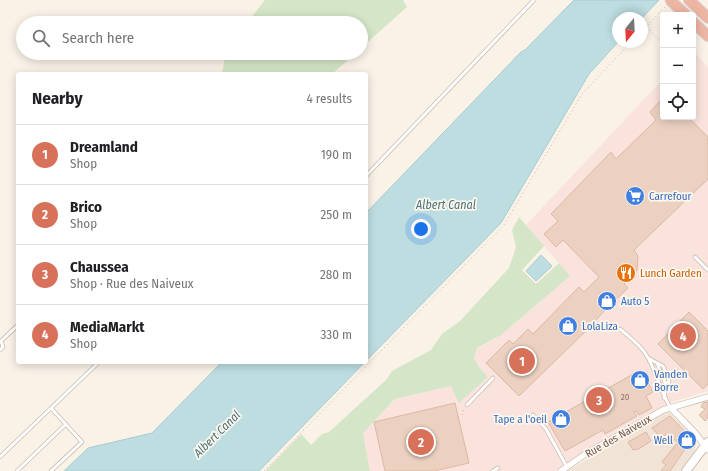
<!DOCTYPE html>
<meta charset="utf-8">
<style>
:root{--surface:#fff;--page:#f6f6f6;--text:#202124;--muted:#757577;--line:#e0e0e0;--accent:#d77159}
body{margin:0;font-family:"Fira Sans Condensed",sans-serif;background:var(--page);color:var(--text)}
.controls{position:absolute;right:12px;top:12px;display:grid;overflow:hidden;border-radius:4px;box-shadow:0 2px 10px #0003}
.controls button{width:36px;height:36px;display:grid;place-items:center;padding:0;border:0;border-bottom:1px solid var(--line);background:var(--surface);color:var(--text);font:20px sans-serif}
.compass{position:absolute;left:612px;top:12px;width:36px;height:36px;border-radius:50%;background:var(--surface);box-shadow:0 2px 10px #0003;rotate:198deg}
.you{position:absolute;left:421px;top:229px;width:14px;height:14px;margin:-10px;border:3px solid #fff;border-radius:50%;background:#1a73e8;box-shadow:0 0 0 6px #1a73e833}
.badge{display:grid;place-items:center;width:26px;height:26px;border-radius:50%;background:var(--accent);color:#fff;font-size:13px;font-weight:700}
.pin{position:absolute;translate:-50% -50%;border:2px solid #fff;box-shadow:0 1px 4px #0006}
.list{margin:0;padding:0;list-style:none}
h2{display:flex;justify-content:space-between;align-items:center;height:52px;margin:0;padding:0 16px;font-size:17px}
h2 small{font-size:13px;font-weight:400;color:var(--muted)}
.list li{display:grid;grid-template-columns:26px 1fr auto;gap:12px;align-items:center;box-sizing:border-box;height:60px;padding:0 16px;border-top:1px solid var(--line)}
.list b{display:block;font-size:15px;white-space:nowrap}
.list p{margin:0;font-size:13px;white-space:nowrap;color:var(--muted)}
.list em{font-size:13px;font-style:normal;color:var(--muted)}
.icon{flex:none;width:22px;height:22px;fill:none;stroke:currentColor;stroke-width:2;stroke-linecap:round;stroke-linejoin:round}
.map{position:relative;flex:none;width:708px;height:471px;overflow:hidden}
.search{position:absolute;background:var(--surface);box-shadow:0 2px 10px #0003;left:16px;top:16px;width:352px;height:44px;display:flex;align-items:center;gap:10px;box-sizing:border-box;padding:0 14px;border-radius:22px;color:var(--muted);font-size:15px}
.panel{position:absolute;background:var(--surface);box-shadow:0 2px 10px #0003;left:16px;top:72px;width:352px;height:292px;border-radius:4px}
.map>svg:first-child{display:block}
</style>
<div class="map">
<svg width="708" height="471" viewBox="0 0 708 471">
<rect width="100%" height="100%" fill="#faf2e7"/>
<!-- residential -->
<path fill="#f1e4d6" d="M 667,410 L 693,437 L 696,445 L 694,452 L 680,471 L 568,471 Z"/>
<!-- commercial -->
<path fill="#f9e3dc" d="M 693,51 L 708,67 L 708,391 L 672,402 L 555,471 L 370,471 L 363,433 L 396,399 L 451,386 L 460,402 L 488,377 L 479,367 L 474,358 L 477,349 L 501,335 L 570,276 L 526,225 L 663,79 L 663,117 L 693,117 Z"/>
<!-- green -->
<path fill="#d4e6c7" d="M 265,0 L 403,0 L 407,7 L 361,48 L 361,23 L 247,23 Z
M 240,53 L 356,53 L 332,74 L 222,74 L 225,57 Z
M 519,217 L 544,246 L 522,270 L 536,284 L 559,263 L 570,276 L 501,335 L 477,348 L 474,358 L 479,367 L 488,377 L 459,403 L 451,386 L 395,399 L 363,433 L 370,471 L 265,471 L 301,434 L 311,445 L 322,434 L 329,432 L 386,380 L 392,371 L 431,350 L 442,334 L 460,321 L 509,268 L 516,247 L 512,230 Z"/>
<!-- water -->
<path fill="#bddde1" stroke="#a5cdd2" d="M 574,0 L 659,0 L 642,18 L 618,18 L 618,42 L 589,74 L 501,223 L 366,361 L 366,213 L 521,52 L 525,50 Z
M 541,255 L 552,266 L 536,281 L 526,271 Z
M 222,362 L 365,362 L 259,471 L 64,471 L 88,448 L 152,433 Z"/>
<!-- building -->
<path fill="#ecd1c1" stroke="#ddb8a3" d="M 660,101 L 663,105 L 663,117 L 688,117 L 708,137 L 708,179 L 634,250 L 638,256 L 637,270 L 624,284 L 628,288 L 604,311 L 589,328 L 519,396 L 486,363 L 509,340 L 513,344 L 528,329 L 533,334 L 579,287 L 584,292 L 599,277 L 563,240 L 556,247 L 544,234 L 558,221 L 551,214 L 611,152 L 616,159 L 656,120 L 650,112 Z
M 689,312 L 708,331 L 708,384 L 703,389 L 658,344 Z
M 635,373 L 644,375 L 653,392 L 646,396 L 652,408 L 639,415 L 636,411 L 634,412 L 637,416 L 605,434 L 603,430 L 565,451 L 548,422 Z
M 708,402 L 708,418 L 705,421 L 699,415 L 705,409 L 701,407 L 703,403 Z
M 455,403 L 469,463 L 434,471 L 385,471 L 374,422 Z
M 670,416 L 692,439 L 670,471 L 661,471 L 666,465 L 662,462 L 678,442 L 666,434 L 662,439 L 652,428 Z
M 646,432 L 651,441 L 637,450 L 636,449 L 633,450 L 628,442 Z"/>
<g fill="none" stroke-linecap="round" stroke-linejoin="round">
<defs>
<path id="service" d="M 366,176 L 534,0
M 695,257 L 708,270
M 620,329 C 628,336 639,344 645,353 C 657,370 659,391 671,408
M 0,350 L 3,347 L 1,341 L 18,325
M 648,358 L 657,363 L 666,385 L 664,398
M 657,363 L 663,366 L 669,381 L 666,385
M 467,405 L 493,378
M 51,408 L 82,442 L 51,471
M 533,415 L 546,429 L 567,467
M 0,457 L 99,362
M 17,471 L 66,424
M 493,471 L 498,468"/>
<path id="minor" d="M 671,408 L 696,434 L 708,450
M 561,471 L 584,455 L 663,410 L 708,397"/>
<path id="secondary" d="M 686,471 L 708,442"/>
<path id="motorway" d="M 689,0 L 708,18
M 693,22 L 708,36"/>
</defs>
<!-- service casing -->
<use href="#service" stroke="#cbbaae" stroke-width="4.5"/>
<!-- minor casing -->
<use href="#minor" stroke="#cbbaae" stroke-width="7"/>
<!-- secondary casing -->
<use href="#secondary" stroke="#cfbcaf" stroke-width="10"/>
<!-- motorway casing -->
<use href="#motorway" stroke="#d7d1cd" stroke-width="12"/>
<!-- path -->
<path stroke="#d1b4a5" stroke-width="1" stroke-dasharray="1 3" stroke-linecap="butt" d="M 647,27 L 663,44
M 642,31 L 666,6
M 462,415 L 464,408
M 264,471 L 504,225 L 582,94 L 631,42"/>
<!-- service -->
<use href="#service" stroke="#fff" stroke-width="3"/>
<!-- minor -->
<use href="#minor" stroke="#fff" stroke-width="5.5"/>
<!-- secondary -->
<use href="#secondary" stroke="#fff" stroke-width="8"/>
<!-- motorway -->
<use href="#motorway" stroke="#edb5a4" stroke-width="10"/>
<defs>
<path id="motorway-bridge" d="M 670,0 L 686,15"/>
</defs>
<!-- motorway-bridge casing -->
<use href="#motorway-bridge" stroke="#d7d1cd" stroke-width="12" stroke-linecap="butt"/>
<!-- motorway-bridge -->
<use href="#motorway-bridge" stroke="#edb5a4" stroke-width="10"/>
</g>
<!-- icons -->
<defs>
<symbol id="supermarket-disc" viewBox="-11 -11 22 22"><circle r="9.5" fill="#3f7fe0" stroke="#fdf6ed"/><path d="M-6-5.5h2.5l.6 2H6L4.5 2H-2.5L-4.4-4H-6ZM-1.5 3.2a1.3 1.3 0 1 0 .1 0ZM3 3.2a1.3 1.3 0 1 0 .1 0Z" fill="#fff"/></symbol>
<symbol id="restaurant-disc" viewBox="-11 -11 22 22"><circle r="9.5" fill="#e8710a" stroke="#fdf6ed"/><path d="M-5-6h1v4h1v-4h1v4h1v-4h1v5L-1.5 .5V6h-2V.5L-5-1ZM5-6V6H3V1.5H1.5Q1.5-4 5-6Z" fill="#fff"/></symbol>
<symbol id="shop-disc" viewBox="-11 -11 22 22"><circle r="9.5" fill="#3f7fe0" stroke="#fdf6ed"/><path d="M-5-2.5h2.3a2.7 3.5 0 0 1 5.4 0H5L5.5 6h-11ZM-1.5-2.5h3a1.5 2.3 0 0 0-3 0Z" fill="#fff"/></symbol>
</defs>
<g fill-rule="evenodd">
<use href="#supermarket-disc" x="624" y="185" width="22" height="22"/>
<use href="#restaurant-disc" x="615" y="262" width="22" height="22"/>
<use href="#shop-disc" x="596" y="290" width="22" height="22"/>
<use href="#shop-disc" x="557" y="315" width="22" height="22"/>
<use href="#shop-disc" x="629" y="369" width="22" height="22"/>
<use href="#shop-disc" x="550" y="408" width="22" height="22"/>
<use href="#shop-disc" x="676" y="429" width="22" height="22"/>
</g>
<g text-anchor="middle" stroke-width="3.5" stroke-linejoin="round" paint-order="stroke">
<!-- number labels -->
<g font-size="9" fill="#90776b">
<text x="625" y="400">20</text>
</g>
<!-- shop labels -->
<g font-size="11" fill="#366cbe" stroke="#fdf6ed" text-anchor="start">
<text x="649" y="200">Carrefour</text>
<text x="621" y="305">Auto 5</text>
<text x="582" y="330">LolaLiza</text>
<text x="654" y="378">Vanden<tspan x="654" dy="13">Borre</tspan></text>
<text x="547" y="423" text-anchor="end">Tape a l'oeil</text>
<text x="673" y="444" text-anchor="end">Well</text>
</g>
<!-- food labels -->
<g font-size="11" fill="#c56008" stroke="#fdf6ed" text-anchor="start">
<text x="640" y="277">Lunch Garden</text>
</g>
<!-- street labels -->
<g font-size="11" fill="#71594e" stroke="#fdf6ed">
<text transform="translate(618 436) rotate(-30)" y="4">Rue des Naiveux</text>
</g>
<!-- water labels -->
<g font-size="12" font-style="italic" fill="#47747b" stroke="#fdf6ed">
<text x="446" y="209">Albert Canal</text>
<text transform="translate(217 434) rotate(-45)" y="4">Albert Canal</text>
</g>
</g>
</svg>
<div class="controls">
<button>+</button>
<button>−</button>
<button><svg class="icon" aria-label="locate" viewBox="0 0 24 24"><circle cx="12" cy="12" r="6"/><path d="M12 2v4M12 18v4M2 12h4M18 12h4"/></svg></button>
</div>
<svg class="compass" viewBox="-18 -18 36 36"><path d="M0-13l5 13h-10z" fill="#e53935"/><path d="M0 13l5-13h-10z" fill="#757577"/></svg>
<div class="you"></div>
<div class="pin badge" style="left:522px;top:361px">1</div>
<div class="pin badge" style="left:421px;top:442px">2</div>
<div class="pin badge" style="left:599px;top:400px">3</div>
<div class="pin badge" style="left:683px;top:336px">4</div>
<div class="search"><svg class="icon" aria-label="search" viewBox="0 0 24 24"><circle cx="10" cy="10" r="6"/><path d="M15 15l6 6"/></svg>Search here</div>
<section class="panel">
<h2>Nearby<small>4 results</small></h2>
<ul class="list">
<li><span class="badge">1</span><div><b>Dreamland</b><p>Shop</p></div><em>190 m</em></li>
<li><span class="badge">2</span><div><b>Brico</b><p>Shop</p></div><em>250 m</em></li>
<li><span class="badge">3</span><div><b>Chaussea</b><p>Shop · Rue des Naiveux</p></div><em>280 m</em></li>
<li><span class="badge">4</span><div><b>MediaMarkt</b><p>Shop</p></div><em>330 m</em></li>
</ul>
</section>
</div>
